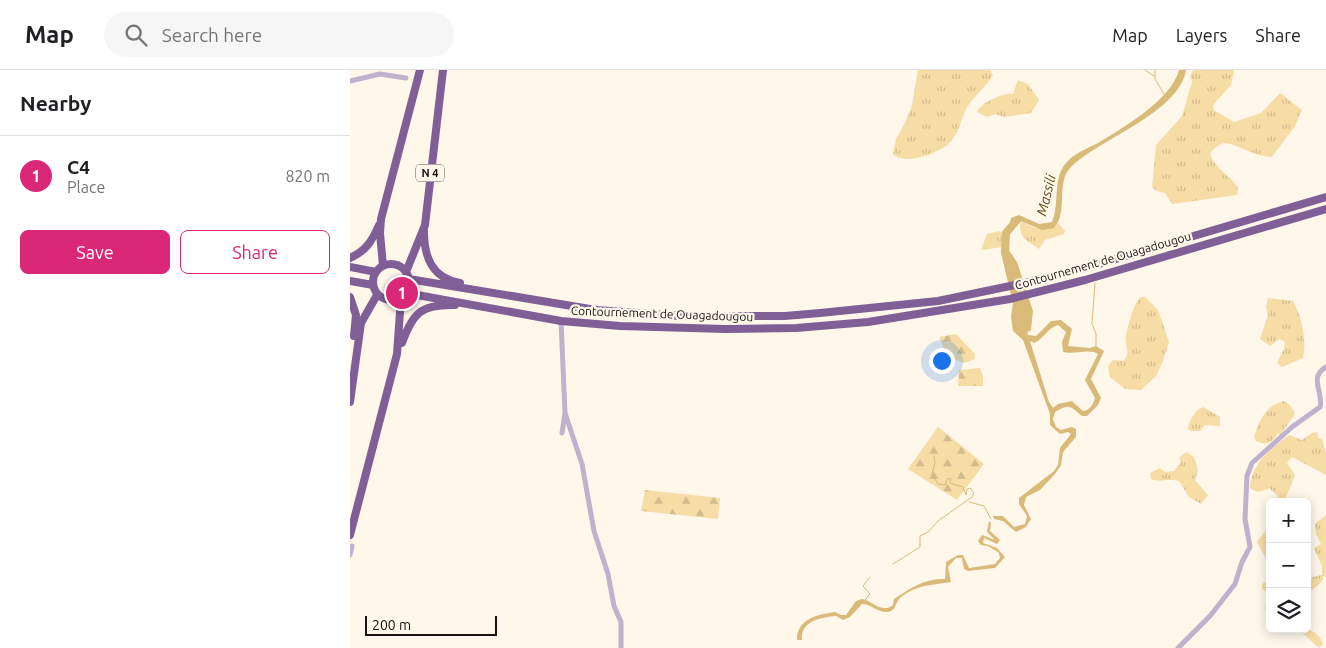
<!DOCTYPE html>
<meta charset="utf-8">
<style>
:root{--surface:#fff;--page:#f6f6f6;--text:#202124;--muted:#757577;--line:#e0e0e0;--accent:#db2777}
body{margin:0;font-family:Ubuntu,sans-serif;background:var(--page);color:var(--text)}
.controls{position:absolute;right:15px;bottom:15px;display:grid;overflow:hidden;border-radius:8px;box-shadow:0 2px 12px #0003}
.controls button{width:45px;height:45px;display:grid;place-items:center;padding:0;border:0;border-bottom:1px solid var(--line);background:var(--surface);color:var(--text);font:25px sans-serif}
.scale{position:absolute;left:15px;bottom:12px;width:132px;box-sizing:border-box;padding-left:5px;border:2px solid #15130f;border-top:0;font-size:14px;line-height:18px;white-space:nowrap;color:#15130f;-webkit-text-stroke:4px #fef7ea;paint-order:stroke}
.you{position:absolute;left:591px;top:290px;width:18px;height:18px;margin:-12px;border:4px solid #fff;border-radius:50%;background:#1a73e8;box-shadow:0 0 0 8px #1a73e833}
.badge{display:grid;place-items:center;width:32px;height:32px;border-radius:50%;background:var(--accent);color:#fff;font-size:16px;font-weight:700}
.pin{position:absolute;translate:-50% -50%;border:2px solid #fff;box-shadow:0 1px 5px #0006}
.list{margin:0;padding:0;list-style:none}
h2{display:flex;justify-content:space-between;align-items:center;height:65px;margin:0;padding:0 20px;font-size:21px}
h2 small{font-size:16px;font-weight:400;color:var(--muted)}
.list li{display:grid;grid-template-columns:32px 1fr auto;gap:15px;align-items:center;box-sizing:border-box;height:80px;padding:0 20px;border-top:1px solid var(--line)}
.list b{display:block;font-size:19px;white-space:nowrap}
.list p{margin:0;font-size:16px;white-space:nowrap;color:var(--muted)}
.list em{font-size:16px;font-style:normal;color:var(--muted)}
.actions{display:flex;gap:10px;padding:15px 20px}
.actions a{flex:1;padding:11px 0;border:1px solid var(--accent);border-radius:8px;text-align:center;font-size:18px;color:var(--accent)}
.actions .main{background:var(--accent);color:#fff}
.icon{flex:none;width:28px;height:28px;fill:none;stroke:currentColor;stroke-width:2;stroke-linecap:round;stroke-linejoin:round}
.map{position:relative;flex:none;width:976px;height:578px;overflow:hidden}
header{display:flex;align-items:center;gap:30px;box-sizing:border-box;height:70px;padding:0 25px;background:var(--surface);border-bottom:1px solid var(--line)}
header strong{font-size:24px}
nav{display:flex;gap:28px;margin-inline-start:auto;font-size:18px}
.search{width:350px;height:45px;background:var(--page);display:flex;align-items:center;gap:12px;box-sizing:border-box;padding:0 18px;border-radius:28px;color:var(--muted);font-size:19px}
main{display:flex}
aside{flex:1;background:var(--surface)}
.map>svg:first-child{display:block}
</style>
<header>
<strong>Map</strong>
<div class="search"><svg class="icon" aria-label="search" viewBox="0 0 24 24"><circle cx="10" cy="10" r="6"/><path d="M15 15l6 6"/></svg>Search here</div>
<nav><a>Map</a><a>Layers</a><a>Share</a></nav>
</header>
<main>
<aside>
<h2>Nearby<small></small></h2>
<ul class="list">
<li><span class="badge">1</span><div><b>C4</b><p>Place</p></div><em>820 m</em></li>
</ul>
<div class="actions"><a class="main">Save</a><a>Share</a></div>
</aside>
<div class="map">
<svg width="976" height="578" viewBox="0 0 976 578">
<defs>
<pattern id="grass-tufts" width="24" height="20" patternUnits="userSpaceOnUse" patternTransform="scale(1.25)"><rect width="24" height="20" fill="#f6dca5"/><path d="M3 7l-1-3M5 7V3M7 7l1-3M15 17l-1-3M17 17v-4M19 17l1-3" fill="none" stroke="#d2bc8d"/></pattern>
<pattern id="forest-firs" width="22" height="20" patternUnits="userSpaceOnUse" patternTransform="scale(1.25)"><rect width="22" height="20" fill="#f6dca5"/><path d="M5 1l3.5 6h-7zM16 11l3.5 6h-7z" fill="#d2bc8d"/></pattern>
</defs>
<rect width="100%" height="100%" fill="#fef7ea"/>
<!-- grass -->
<path fill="url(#grass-tufts)" d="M 568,0 L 640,0 L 643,5 C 636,17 623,27 616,39 C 611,49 610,60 602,70 C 594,82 554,97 543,84 L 546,69 L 555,53 L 562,35 Z
M 843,0 L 884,0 L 881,15 L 863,35 L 864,40 L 884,52 L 911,43 L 930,23 L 952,40 L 945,56 L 922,87 C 905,87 892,76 876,73 C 870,72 864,79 860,83 C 863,97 880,105 888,118 L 887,125 L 822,134 L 815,123 L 806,121 L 802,117 L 806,75 L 832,46 L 842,12 L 840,6 Z
M 668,10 L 678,14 L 689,30 L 681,43 L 654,47 L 646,44 L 637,47 L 627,42 C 630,33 654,22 663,24 Z
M 671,151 L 685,158 L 704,158 L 708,153 L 715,161 L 714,164 L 695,170 L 689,179 C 677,171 667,167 671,151 Z
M 650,161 L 656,167 L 653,177 L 631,180 L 637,164 Z
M 790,227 L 795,227 L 808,240 L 819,272 L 813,291 L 806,306 L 791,320 L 775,319 L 760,307 L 758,296 L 763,290 L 773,291 C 782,284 774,275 776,265 C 779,253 782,238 790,227 Z
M 918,228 L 943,231 C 952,248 957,269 953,288 L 932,297 L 927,293 L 934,279 L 935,272 L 929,269 L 920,276 L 910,269 L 918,245 L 916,237 Z
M 934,331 L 940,335 L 945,344 L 930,365 L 928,363 C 922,373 916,376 906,371 L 904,367 C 909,351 916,335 934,331 Z
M 853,337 L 870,347 L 870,356 L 855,355 L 850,361 L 841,361 L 838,359 C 839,350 845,340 853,337 Z
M 967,362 L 968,368 L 972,369 L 976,383 L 976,405 L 942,387 L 937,393 L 945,405 L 934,432 L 927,432 L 928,426 L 919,418 C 912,422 906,423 900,418 C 901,393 921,379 939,365 L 952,370 L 962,363 Z
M 836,382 L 844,387 L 848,400 L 845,410 L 858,425 L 851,434 L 839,427 L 829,411 C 819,408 809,413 801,409 L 800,403 L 810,398 L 815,402 L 824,401 L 831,392 L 829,388 Z
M 976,445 L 976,507 L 973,506 L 973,510 L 965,518 L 957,522 L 957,508 L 972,505 L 972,496 L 964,478 L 971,474 L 966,464 L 965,454 Z
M 920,455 L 920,496 L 907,472 Z
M 920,509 L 920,539 L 915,540 L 918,522 L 912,519 L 912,514 Z
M 948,559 C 960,559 968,561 973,574 L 969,578 Z"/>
<!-- forest -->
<path fill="url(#forest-firs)" d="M 606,264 L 625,284 L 625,289 L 614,293 L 597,286 L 589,267 Z
M 630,298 L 633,306 L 633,316 L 608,316 L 609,300 Z
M 588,357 L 634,394 L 607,430 L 558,399 Z
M 295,420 L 370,428 L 368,449 L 291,441 Z"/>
<!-- water -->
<path fill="#d9ba78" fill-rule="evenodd" d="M 829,0 L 836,0 C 829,43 749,69 721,97 C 705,113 719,141 704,158 L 692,160 L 671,151 L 663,156 L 660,155 L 661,148 L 669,145 L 689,154 L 702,152 C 710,134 702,109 716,93 C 723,84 738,78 748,73 C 773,58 822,29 829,0 Z
M 654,173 L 667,192 L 683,241 L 681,260 L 677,263 L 678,265 L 686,266 L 701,251 L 711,250 L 722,259 L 718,276 L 740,278 L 746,276 L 754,281 L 741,309 L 751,328 L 748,335 L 737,346 L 732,346 C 720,336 720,333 705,342 L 703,349 L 706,357 L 711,360 L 722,357 L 726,359 L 726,367 L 713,382 L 711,395 L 705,404 L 690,420 L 676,427 L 674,435 L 681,449 L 676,457 L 666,462 L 653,451 L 644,449 L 643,446 L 653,446 L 664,457 L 675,454 L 677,446 L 669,434 L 669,428 L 704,401 L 708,395 L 710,378 L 721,364 L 718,362 L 710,364 L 700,355 L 700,344 L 673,270 L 663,261 L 661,247 L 663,233 L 651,183 ZM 708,255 L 716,262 L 712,272 L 713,282 C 724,285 739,278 748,284 L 735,310 L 745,328 C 743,335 740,340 733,341 L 722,331 L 708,334 L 703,338 L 699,332 L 680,271 L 684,273 C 694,269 697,258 708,255 Z
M 639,451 L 641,453 L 640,461 L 650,470 L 647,474 L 634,468 L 633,473 L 647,478 L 655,487 L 645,498 L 618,501 L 614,499 L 612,488 L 606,488 L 598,497 L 601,512 C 582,515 565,515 550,528 C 545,533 546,541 538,542 C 528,543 521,534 512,534 L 500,547 L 493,550 L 486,546 C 472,547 450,551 452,570 L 447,570 C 446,549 469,544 485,542 L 491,545 L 496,545 L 506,531 L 512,529 C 523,531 532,544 543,535 L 544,529 C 561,518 575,508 595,509 L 596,492 L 608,485 L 613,485 L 619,498 L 645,494 L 650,488 L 649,483 L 638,476 L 631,475 L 628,471 L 632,465 L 645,470 L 637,462 Z"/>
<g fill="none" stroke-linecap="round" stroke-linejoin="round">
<!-- stream -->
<path stroke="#d9ba78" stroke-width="1" d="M 795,0 L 804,6
M 805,0 L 805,9 L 814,24
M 745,213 L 742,254 L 746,264 L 746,276
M 619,432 L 634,436 L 641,449
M 543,494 L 570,477 L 570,466 L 578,462 L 588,451 L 622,427 L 624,423 L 620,418 L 617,419 L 616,425 L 613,417 L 600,413 L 601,409 L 598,408 L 595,415 L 588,414 L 582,404 L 585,393 L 584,386
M 515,530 L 520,524 L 513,516 L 520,507"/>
<!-- river -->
<path stroke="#d9ba78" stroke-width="8" d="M 655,181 L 656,163 L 667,150"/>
<!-- minor -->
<path stroke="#c1b1cc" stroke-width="5" d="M 0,11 L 30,4 L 56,8
M 211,251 L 215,343 L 212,363
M 215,343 L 232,394 L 244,461 L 258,504 L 264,536 L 271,552 L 271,578
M 0,485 L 2,476
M 828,578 L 860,546 L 885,514 L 892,492 L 900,477 L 895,449 L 897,406 L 902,393 L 942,357 L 970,337 C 974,323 958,307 976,297"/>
<!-- highway -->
<path stroke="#805f97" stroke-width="8" d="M 74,161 C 74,186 81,208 110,213
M 0,188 C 16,181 22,171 29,155
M23 212a18 18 0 1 1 36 0a18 18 0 1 1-36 0Z
M 33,196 L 30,163 L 31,149 L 70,0
M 0,197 L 26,202
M 56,202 L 75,155 L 93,0
M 59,209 L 246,240 L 330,246 L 435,246 L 470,243 L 588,231 L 675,213 L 742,196 L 976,127
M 0,211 L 23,215
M 56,223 L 211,251 L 270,256 L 375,259 L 446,258 L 518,252 L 660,229 L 735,210 L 976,139
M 0,227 L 6,245 L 4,266
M 52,273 C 63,242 72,234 105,235
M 0,332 L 11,253 L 27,225
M 0,465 L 47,284 L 51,228"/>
</g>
<g text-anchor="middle" stroke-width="4.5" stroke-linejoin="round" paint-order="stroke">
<!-- shield labels -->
<rect fill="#fef7ea" stroke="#5b5751" stroke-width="1" x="66" y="94.5" width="28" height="17" rx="4"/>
<g font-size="11" font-weight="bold" fill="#15130f">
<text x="80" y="107">N 4</text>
</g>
<!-- street labels -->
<g font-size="12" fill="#15130f" stroke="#fef7ea">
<text transform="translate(753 191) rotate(-16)" y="4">Contournement de Ouagadougou</text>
<text transform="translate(312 244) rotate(2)" y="4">Contournement de Ouagadougou</text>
</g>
<!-- water labels -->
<g font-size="14" font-style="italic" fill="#5a4511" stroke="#fef7ea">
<text transform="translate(696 125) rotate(-76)" y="5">Massili</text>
</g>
</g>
</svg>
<div class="controls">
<button>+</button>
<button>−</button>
<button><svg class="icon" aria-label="layers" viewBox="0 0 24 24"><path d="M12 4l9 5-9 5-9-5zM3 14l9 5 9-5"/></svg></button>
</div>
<div class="scale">200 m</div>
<div class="you"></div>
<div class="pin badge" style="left:52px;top:223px">1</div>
</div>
</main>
